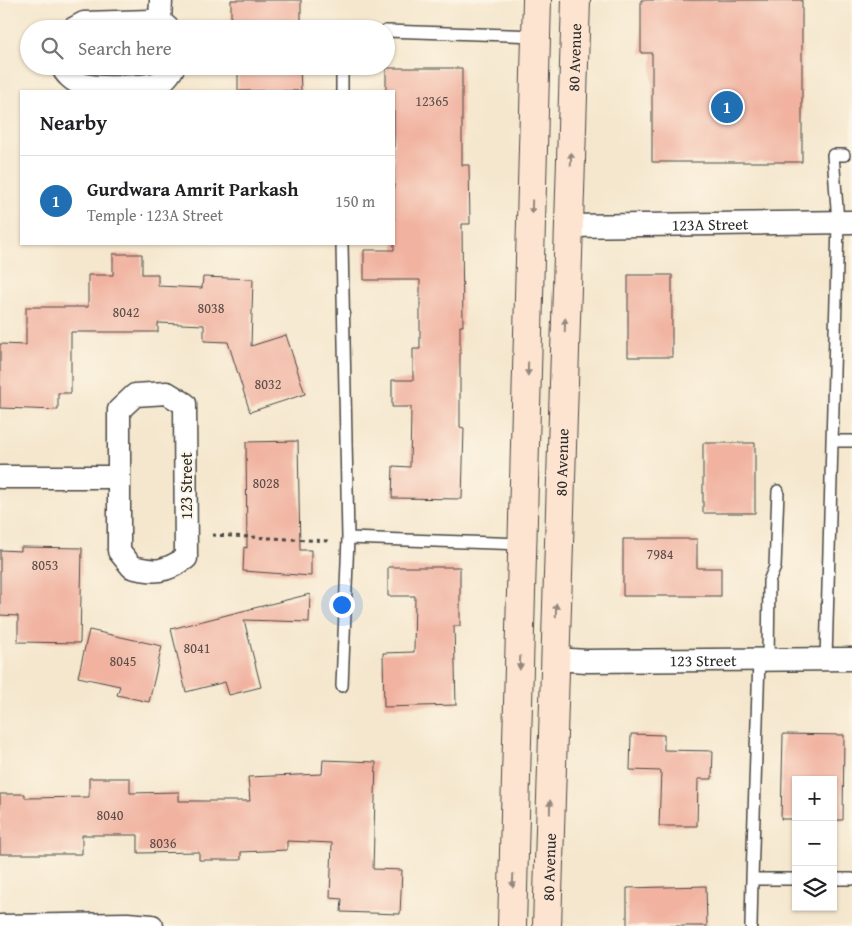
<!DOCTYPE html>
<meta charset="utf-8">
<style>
:root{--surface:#fff;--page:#f6f6f6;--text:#202124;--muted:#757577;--line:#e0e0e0;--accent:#1f6fb2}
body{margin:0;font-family:"Gentium Book Plus",serif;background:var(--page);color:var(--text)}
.controls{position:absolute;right:15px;bottom:15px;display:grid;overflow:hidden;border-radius:0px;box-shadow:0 1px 4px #0004}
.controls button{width:45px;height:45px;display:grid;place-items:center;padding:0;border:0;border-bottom:1px solid var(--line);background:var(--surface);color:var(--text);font:25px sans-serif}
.you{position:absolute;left:341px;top:604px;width:18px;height:18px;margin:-12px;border:4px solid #fff;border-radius:50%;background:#1a73e8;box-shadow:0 0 0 8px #1a73e833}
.badge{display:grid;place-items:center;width:32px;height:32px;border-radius:50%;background:var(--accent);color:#fff;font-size:16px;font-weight:700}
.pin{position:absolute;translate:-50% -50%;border:2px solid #fff;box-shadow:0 1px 5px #0006}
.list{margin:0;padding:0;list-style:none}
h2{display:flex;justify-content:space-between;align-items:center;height:65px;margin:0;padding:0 20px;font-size:21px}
h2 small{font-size:16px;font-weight:400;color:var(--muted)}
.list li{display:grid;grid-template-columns:32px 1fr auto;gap:15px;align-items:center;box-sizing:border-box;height:90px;padding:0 20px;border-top:1px solid var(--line)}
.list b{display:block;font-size:19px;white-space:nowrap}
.list p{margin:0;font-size:16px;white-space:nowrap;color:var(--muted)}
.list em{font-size:16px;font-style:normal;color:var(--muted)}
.icon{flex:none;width:28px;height:28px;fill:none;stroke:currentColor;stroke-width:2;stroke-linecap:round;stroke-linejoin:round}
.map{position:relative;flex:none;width:852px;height:926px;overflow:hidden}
.search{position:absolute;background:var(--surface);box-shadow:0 1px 4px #0004;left:20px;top:20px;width:375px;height:55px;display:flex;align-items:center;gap:12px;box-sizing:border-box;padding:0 18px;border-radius:28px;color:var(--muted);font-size:19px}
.panel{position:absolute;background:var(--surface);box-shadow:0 1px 4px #0004;left:20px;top:90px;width:375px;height:155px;border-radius:0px}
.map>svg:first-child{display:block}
</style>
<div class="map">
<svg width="852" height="926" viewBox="0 0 852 926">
<rect width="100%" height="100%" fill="#fcf5e5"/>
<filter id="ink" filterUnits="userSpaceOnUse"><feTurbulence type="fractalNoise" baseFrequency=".02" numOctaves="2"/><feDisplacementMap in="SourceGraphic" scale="10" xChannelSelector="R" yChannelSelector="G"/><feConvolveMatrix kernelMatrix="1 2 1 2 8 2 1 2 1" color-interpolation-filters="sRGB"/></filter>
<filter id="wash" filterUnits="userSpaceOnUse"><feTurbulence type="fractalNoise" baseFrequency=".0096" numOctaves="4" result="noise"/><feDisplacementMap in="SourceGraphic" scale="20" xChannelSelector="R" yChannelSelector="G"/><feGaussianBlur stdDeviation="1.12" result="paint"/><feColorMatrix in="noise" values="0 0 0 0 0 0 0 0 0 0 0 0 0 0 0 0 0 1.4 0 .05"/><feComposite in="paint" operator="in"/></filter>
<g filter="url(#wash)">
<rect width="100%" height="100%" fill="#f5e7ce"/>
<g id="blocks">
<!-- building -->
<path fill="#f1b2a0" d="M 231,0 L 301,0 L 301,29 L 231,29 Z
M 641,0 L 802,0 L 802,162 L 652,162 L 652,53 L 641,53 Z
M 238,66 L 300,66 L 301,91 L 238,91 Z
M 386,68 L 462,68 L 462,165 L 469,165 L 470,224 L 462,224 L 463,326 L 460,326 L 460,427 L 464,428 L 462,499 L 392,498 L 393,466 L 410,467 L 411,407 L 392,407 L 392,380 L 413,380 L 413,349 L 420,349 L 420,280 L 364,280 L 364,250 L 394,250 L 394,91 L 386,91 Z
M 113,254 L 142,254 L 142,274 L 158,274 L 158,286 L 202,288 L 203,277 L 253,279 L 251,346 L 286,335 L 305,394 L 250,412 L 228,342 L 204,341 L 204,325 L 158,323 L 158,332 L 71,332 L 71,393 L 58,393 L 58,410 L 0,408 L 0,344 L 26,345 L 26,307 L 88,307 L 88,275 L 113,275 Z
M 628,275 L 672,275 L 672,357 L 628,357 Z
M 298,441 L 300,550 L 311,550 L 311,576 L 243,571 L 244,547 L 247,548 L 246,442 Z
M 703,443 L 755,443 L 755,513 L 703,513 Z
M 623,539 L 697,539 L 697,568 L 721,568 L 721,596 L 623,596 Z
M 21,547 L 82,548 L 80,643 L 18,642 L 18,616 L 0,615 L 0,550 L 21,551 Z
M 388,567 L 460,567 L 460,626 L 454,626 L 456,705 L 384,707 L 383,653 L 414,652 L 415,596 L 388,596 Z
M 310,594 L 309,622 L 244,620 L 261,687 L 229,695 L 225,682 L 186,692 L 171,629 Z
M 89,630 L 162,646 L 149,702 L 117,695 L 120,686 L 78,677 Z
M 631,734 L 664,735 L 664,750 L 713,751 L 712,779 L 698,779 L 697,826 L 659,826 L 661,771 L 630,770 Z
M 783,734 L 844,735 L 843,820 L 833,820 L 833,780 L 796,780 L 796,819 L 781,819 Z
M 323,760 L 376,762 L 373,869 L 402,870 L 400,914 L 341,912 L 342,899 L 330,898 L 332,843 L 287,841 L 287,850 L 241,852 L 241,860 L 199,860 L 199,852 L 138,853 L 138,835 L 82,835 L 82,854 L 0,854 L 0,794 L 25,794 L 25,798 L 89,797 L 89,778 L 130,778 L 130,793 L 179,792 L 179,801 L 250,801 L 248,777 L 322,774 Z
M 706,886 L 707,926 L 627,926 L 627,888 Z"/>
</g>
</g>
<g filter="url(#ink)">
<use href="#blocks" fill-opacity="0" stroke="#494743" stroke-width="1"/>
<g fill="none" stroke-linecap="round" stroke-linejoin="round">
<defs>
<path id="lane" d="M 386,31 L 536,36
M 342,66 L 342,91
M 342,244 L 348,538 L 342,686
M 832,441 L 852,441
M 348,538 L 523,544
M 768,659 L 769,581 L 775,567 L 778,491
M 826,659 L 837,263 L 838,222 L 833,155 L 844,155
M 752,879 L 759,659
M 833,879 L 852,879
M 751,926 L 752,879 L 796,879"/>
<g id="street">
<path d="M 160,21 L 161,0"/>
<path d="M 73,29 L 84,23 L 151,21 L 160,21 L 169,29"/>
<path d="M 62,66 C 65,74 73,81 81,84 C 95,89 150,88 162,81 C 168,77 171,72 174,66"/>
<path id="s1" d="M 569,226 L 852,222"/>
<path d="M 167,393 L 185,404 L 186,558 C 165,572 156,573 132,567 L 119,551 L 119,410 L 135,395 Z"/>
<path d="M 0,477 L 118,477"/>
<path id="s2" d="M 554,659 L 587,661 L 852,659"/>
<path d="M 0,926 L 127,924 L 152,926"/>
</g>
<g id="secondary">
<path d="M 512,926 L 537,0"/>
<path id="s3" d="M 547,926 L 576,0"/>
</g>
</defs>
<!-- lane casing -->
<use href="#lane" stroke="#494743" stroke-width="14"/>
<!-- street casing -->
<use href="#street" stroke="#494743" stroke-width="25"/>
<!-- secondary casing -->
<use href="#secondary" stroke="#494743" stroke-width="30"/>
<!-- path -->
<path stroke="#494743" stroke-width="3" stroke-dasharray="4 4" stroke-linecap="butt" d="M 212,535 L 328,541"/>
<!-- lane -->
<use href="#lane" stroke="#fff" stroke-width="11"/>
<!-- street -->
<use href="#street" stroke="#fff" stroke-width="22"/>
<!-- secondary -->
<use href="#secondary" stroke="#fde4d0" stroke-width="28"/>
</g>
<!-- one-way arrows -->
<defs><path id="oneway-solid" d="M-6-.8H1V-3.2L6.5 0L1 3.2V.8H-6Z" transform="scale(1.25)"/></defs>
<g fill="#94887e">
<use href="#oneway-solid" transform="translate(571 159) rotate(-88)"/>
<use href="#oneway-solid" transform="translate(532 207) rotate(91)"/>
<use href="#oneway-solid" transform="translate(565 325) rotate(-88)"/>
<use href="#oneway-solid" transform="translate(528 369) rotate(91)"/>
<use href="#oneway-solid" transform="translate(556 610) rotate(-88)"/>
<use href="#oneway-solid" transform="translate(520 663) rotate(92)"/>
<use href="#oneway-solid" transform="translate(550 807) rotate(-89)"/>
<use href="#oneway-solid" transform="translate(513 881) rotate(92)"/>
</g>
</g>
<g text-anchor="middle" stroke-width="4" stroke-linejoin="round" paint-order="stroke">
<!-- number labels -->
<g font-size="14" fill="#5c4d48">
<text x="432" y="106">12365</text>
<text x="211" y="313">8038</text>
<text x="126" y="317">8042</text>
<text x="268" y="389">8032</text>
<text x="266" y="488">8028</text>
<text x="660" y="559">7984</text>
<text x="45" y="570">8053</text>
<text x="197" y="653">8041</text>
<text x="123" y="666">8045</text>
<text x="110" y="820">8040</text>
<text x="163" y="848">8036</text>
</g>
<!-- street labels -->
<g font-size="16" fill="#2b2b2b" stroke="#fcf5e5">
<text dy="6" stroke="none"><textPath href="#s3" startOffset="869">80 Avenue</textPath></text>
<text dy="6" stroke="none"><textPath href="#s1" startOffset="141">123A Street</textPath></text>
<text dy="6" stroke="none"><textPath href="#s3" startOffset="464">80 Avenue</textPath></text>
<text transform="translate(186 486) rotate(-90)" y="6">123 Street</text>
<text dy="6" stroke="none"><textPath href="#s2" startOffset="149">123 Street</textPath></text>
<text dy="6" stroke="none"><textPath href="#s3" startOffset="59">80 Avenue</textPath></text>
</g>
</g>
</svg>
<div class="controls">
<button>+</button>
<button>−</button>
<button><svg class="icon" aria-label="layers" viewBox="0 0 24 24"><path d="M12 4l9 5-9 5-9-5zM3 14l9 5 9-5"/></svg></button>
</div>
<div class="you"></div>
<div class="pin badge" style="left:727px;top:107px">1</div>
<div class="search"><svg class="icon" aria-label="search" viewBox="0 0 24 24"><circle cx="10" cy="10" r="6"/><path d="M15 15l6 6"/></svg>Search here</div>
<section class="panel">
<h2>Nearby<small></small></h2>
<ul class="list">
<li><span class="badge">1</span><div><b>Gurdwara Amrit Parkash</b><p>Temple · 123A Street</p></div><em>150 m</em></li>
</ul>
</section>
</div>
